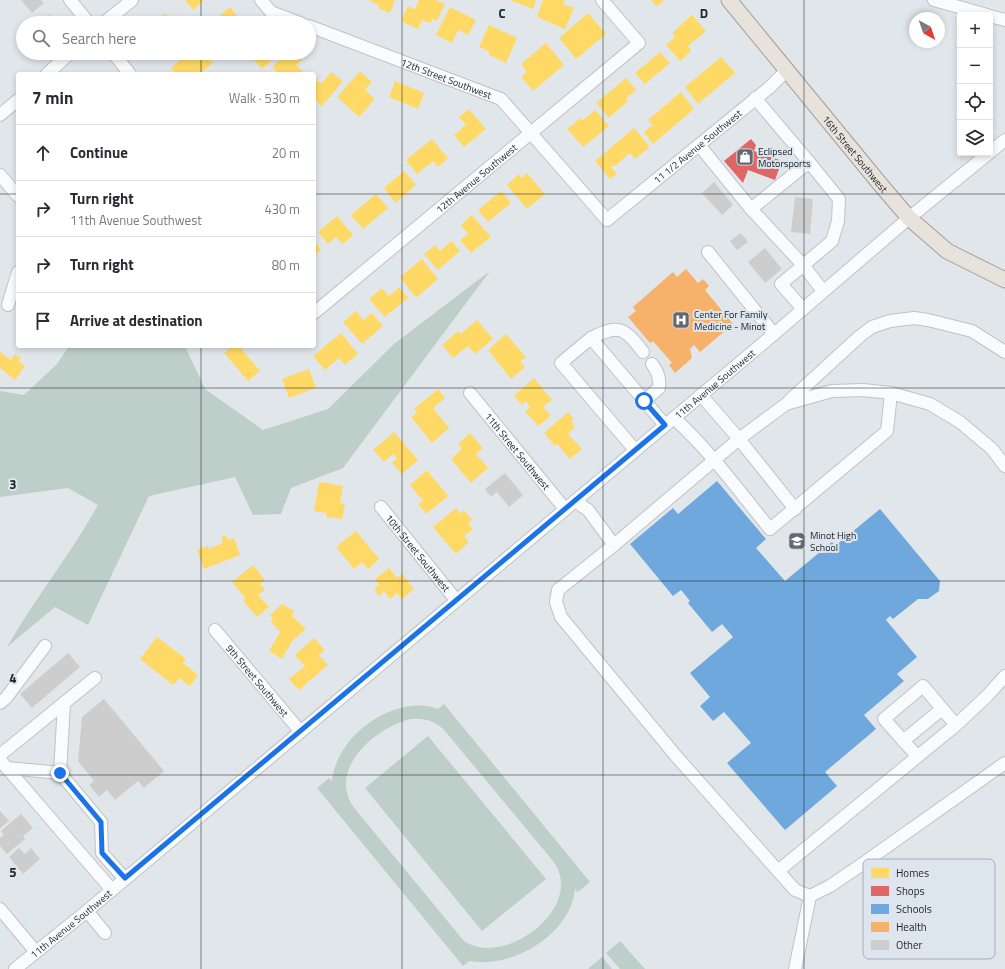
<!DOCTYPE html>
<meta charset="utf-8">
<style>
:root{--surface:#fff;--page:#f2f2f3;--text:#2b2b33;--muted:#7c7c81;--line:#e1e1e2}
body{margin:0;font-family:"Titillium Web",sans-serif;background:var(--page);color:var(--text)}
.controls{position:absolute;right:12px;top:12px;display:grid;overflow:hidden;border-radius:4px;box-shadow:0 2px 6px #0003}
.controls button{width:36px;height:36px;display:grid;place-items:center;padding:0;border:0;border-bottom:1px solid var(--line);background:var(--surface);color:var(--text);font:20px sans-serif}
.compass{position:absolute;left:909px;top:12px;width:36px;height:36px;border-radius:50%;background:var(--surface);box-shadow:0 2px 6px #0003;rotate:140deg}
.stop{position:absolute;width:12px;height:12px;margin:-9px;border:3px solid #1a73e8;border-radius:50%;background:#fff}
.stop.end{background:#1a73e8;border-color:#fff;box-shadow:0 1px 4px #0008}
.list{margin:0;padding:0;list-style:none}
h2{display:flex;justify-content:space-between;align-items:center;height:52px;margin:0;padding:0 16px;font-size:17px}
h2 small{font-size:13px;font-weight:400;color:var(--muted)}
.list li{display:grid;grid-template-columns:26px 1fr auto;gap:12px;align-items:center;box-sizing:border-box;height:56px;padding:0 16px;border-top:1px solid var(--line)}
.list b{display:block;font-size:15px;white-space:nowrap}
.list p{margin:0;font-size:13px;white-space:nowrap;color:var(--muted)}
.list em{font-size:13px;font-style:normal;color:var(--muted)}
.icon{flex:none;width:22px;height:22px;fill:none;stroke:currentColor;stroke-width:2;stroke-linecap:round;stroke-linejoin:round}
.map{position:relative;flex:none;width:1005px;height:969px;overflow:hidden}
.search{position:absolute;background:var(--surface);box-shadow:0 2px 6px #0003;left:16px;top:16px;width:300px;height:44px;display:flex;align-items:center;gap:10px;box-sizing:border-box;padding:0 14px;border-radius:22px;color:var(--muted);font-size:15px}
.panel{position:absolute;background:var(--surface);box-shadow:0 2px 6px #0003;left:16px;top:72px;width:300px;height:276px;border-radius:4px}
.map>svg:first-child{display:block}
</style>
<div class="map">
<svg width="1005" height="969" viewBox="0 0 1005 969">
<rect width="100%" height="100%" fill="#e1e6eb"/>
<!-- green -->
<path fill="#becec8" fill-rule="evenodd" d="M 490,271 L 343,468 L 291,488 L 281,514 L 253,515 L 235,477 L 149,496 L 88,625 L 55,607 L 7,647 C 35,598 71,554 98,505 L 68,488 L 0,497 L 0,391 L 24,395 L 57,364 L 69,346 L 185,346 L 205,389 L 263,430 L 328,409 L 394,344 Z
M 444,704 L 590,882 L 578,892 L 575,889 C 571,934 513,969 469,961 L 463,966 L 317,788 L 329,778 L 332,781 C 336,736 395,693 438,709 ZM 411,719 C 425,718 436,721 445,731 L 553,861 C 587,906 505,969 464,941 L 355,809 C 325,770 376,727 411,719 Z
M 428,736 L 546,879 L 482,931 L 365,788 Z
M 620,941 L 645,969 L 620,969 L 606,953 Z
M 602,957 L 612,969 L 588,969 Z"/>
<!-- homes -->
<path fill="#ffd966" d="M 185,0 L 204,0 L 193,10 Z
M 368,0 L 395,0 L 390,13 L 378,8 L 379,5 Z
M 419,0 L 435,0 L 445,4 L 437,21 L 432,19 L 430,23 L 422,20 L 418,29 L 401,21 L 408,6 L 415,9 Z
M 510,0 L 536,0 L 533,9 Z
M 543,0 L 565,0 L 563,4 L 574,8 L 565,29 L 537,17 Z
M 651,0 L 664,0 L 657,6 Z
M 230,7 L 243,23 L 221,23 L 217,18 Z
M 450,7 L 476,20 L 468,35 L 458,30 L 452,43 L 436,35 Z
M 165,13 L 174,23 L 154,23 Z
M 588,13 L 606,34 L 576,59 L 559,38 Z
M 49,14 L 57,23 L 38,23 Z
M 692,15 L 706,31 L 688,46 L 691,51 L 680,61 L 666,45 L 675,37 L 672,33 Z
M 489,25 L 517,38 L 506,63 L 489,55 L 490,52 L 479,47 Z
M 546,43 L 564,65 L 533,91 L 521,77 L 527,72 L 521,64 Z
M 660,52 L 670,63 L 645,84 L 635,73 Z
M 175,53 L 205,53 L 213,63 L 199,74 L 176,74 L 171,68 L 180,60 Z
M 248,53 L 273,53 L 276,56 L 262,69 Z
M 287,53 L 295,53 L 302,60 L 296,65 L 305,74 L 280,74 L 272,67 Z
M 721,57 L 735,73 L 698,104 L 685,87 Z
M 360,71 L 372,82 L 365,90 L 375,99 L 359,117 L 337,97 Z
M 331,72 L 343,81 L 322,106 L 314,99 L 314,78 L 321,84 Z
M 626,78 L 636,90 L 626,98 L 628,101 L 609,118 L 596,103 Z
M 395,81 L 424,93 L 418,109 L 389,97 Z
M 681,92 L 694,109 L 653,144 L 644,132 L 653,125 L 648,120 Z
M 469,109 L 486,129 L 464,147 L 454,135 L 466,125 L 459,117 Z
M 595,110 L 609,126 L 583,147 L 567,129 L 581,118 L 583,120 Z
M 634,128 L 650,147 L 635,159 L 630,153 L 615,166 L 614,165 L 611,167 L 617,174 L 610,179 L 595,161 Z
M 432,139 L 448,158 L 438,167 L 433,161 L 417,174 L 406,160 Z
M 404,171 L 416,185 L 395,203 L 384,188 Z
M 527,173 L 545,194 L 527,209 L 507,185 L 519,174 L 522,178 Z
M 501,191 L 511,203 L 488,222 L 478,210 Z
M 376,194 L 388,208 L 363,229 L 351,215 Z
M 472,215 L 491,237 L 471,253 L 460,240 L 468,234 L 461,225 Z
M 337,216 L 353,235 L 343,244 L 336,237 L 328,244 L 318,232 Z
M 314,241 L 321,250 L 314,256 Z
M 452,241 L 460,251 L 438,270 L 424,254 L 435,245 L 440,251 Z
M 422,259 L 438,279 L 416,298 L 400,277 Z
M 399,287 L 408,298 L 385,317 L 369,299 L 382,288 L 389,296 Z
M 356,311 L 363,320 L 372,313 L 383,326 L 362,344 L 343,322 Z
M 477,320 L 493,339 L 475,354 L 468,346 L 453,358 L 442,345 L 458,331 L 461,334 Z
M 341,333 L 358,354 L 345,365 L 339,358 L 325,370 L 313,356 Z
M 506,334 L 526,357 L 520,362 L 525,367 L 511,379 L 488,350 Z
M 232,346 L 239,346 L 260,371 L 248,381 L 224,353 Z
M 0,352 L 11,360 L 15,354 L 21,358 L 18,361 L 25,366 L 15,380 L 0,368 Z
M 309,369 L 316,388 L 289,398 L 282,379 Z
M 534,378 L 552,400 L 543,407 L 551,416 L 538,426 L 525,411 L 530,407 L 526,401 L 522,405 L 514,396 Z
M 438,389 L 445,398 L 433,408 L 449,428 L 432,443 L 411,417 L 417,413 L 414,409 Z
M 568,412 L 574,419 L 571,422 L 575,427 L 568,434 L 582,449 L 570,459 L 557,444 L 555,446 L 544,433 Z
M 394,432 L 418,460 L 402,474 L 392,463 L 397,458 L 393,454 L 384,462 L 373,450 Z
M 470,433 L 483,448 L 476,454 L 488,468 L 471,483 L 451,459 L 462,449 L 458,444 Z
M 427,470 L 448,496 L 426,514 L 418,504 L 423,501 L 410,485 Z
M 319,482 L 343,486 L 340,503 L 345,504 L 342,519 L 326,517 L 327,513 L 314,511 Z
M 456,508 L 460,513 L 464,510 L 472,520 L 468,523 L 473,529 L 464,536 L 469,542 L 456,554 L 433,527 Z
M 356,531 L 379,559 L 368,569 L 362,562 L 354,569 L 336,547 Z
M 226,535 L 228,540 L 234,538 L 240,555 L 204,569 L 197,550 L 208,546 L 208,549 L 223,543 L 221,537 Z
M 253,565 L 265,580 L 260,584 L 265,590 L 258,595 L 269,607 L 257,617 L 243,601 L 246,599 L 232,582 Z
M 389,568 L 397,578 L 402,574 L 414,589 L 402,599 L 397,593 L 390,599 L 384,591 L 379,596 L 374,589 L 379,585 L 375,579 Z
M 282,604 L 294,611 L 292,616 L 306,629 L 293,640 L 282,659 L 269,651 L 280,632 L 271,622 L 273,618 L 270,615 Z
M 157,637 L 186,659 L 183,663 L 198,675 L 190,686 L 179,678 L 173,685 L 140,659 Z
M 314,638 L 325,650 L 319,655 L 328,665 L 299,690 L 289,679 L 305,666 L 295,655 Z"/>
<!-- shops -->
<path fill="#e06666" d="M 751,139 L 756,145 L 754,151 L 782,161 L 775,180 L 748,170 L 743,183 L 724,161 Z"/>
<!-- schools -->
<path fill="#6fa8dc" d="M 717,481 L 766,539 L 756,548 L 785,581 L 832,542 L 835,546 L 880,509 L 940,581 L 939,591 L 928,599 L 918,599 L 893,619 L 890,616 L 886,620 L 917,657 L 897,674 L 904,681 L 864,715 L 876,729 L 825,772 L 837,786 L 785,830 L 727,763 L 751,743 L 724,712 L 713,721 L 700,706 L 710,697 L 690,673 L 733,637 L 722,624 L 712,632 L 688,603 L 690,601 L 681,590 L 673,596 L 630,544 L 673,508 L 678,514 Z"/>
<!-- health -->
<path fill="#f6b26b" d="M 686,269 L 698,283 L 703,279 L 709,286 L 705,290 L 733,324 L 700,352 L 694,345 L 690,349 L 692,358 L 675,373 L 669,365 L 672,363 L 653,341 L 650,343 L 628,317 L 636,311 L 633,307 L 673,272 L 677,277 Z"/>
<!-- building -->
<path fill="#cdcdce" d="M 21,0 L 41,0 L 44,3 L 32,13 Z
M 714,182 L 733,205 L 722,215 L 702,193 Z
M 795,197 L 813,199 L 810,234 L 791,232 Z
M 741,233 L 748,242 L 737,250 L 730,241 Z
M 765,248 L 782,269 L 765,283 L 748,262 Z
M 505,473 L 523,495 L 509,507 L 497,492 L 491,497 L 485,489 Z
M 68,653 L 80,667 L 32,708 L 20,694 Z
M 104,699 L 164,771 L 144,788 L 138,781 L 115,800 L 107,790 L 99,797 L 89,785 L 94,781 L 78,761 L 82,717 Z
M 0,811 L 9,821 L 0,828 Z
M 21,814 L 33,828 L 23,836 L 25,839 L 7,854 L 0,846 L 0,838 L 4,835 L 1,831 Z
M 19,848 L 25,854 L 31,848 L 40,859 L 23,874 L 9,857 Z"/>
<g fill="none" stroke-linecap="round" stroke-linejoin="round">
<defs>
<g id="minor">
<path d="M 70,0 L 89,23"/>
<path d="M 261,0 L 271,12 L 300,23"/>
<path d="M 934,0 L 987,15"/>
<path d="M 990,16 L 1005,20"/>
<path d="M 104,23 L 132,0"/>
<path id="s1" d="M 309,26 L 501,99 L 607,220 L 770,87 L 787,70"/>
<path d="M 113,53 L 130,74"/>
<path d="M 47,74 L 70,53"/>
<path d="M 0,115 L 18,100"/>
<path d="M 699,145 L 751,209 L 803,265 L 823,291"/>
<path d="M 990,152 L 1005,140"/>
<path d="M 0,175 L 18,196"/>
<path d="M 751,209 L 809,162 L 755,98"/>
<path d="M 708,252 L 774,334"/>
<path d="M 8,305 L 18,272"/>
<path d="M 803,309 L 781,284 L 832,241 L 838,221 L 839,199 L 809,162"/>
<path id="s2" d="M 314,313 L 639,43 L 602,0"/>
<path d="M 591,338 C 619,324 624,327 643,352"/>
<path id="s3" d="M 470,393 L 565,509"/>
<path d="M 701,395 L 739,439 L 795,509"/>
<path d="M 644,401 L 659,388 C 660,378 658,372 652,364"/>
<path d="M 789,401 L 860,336 L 872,327 L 890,321 L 914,318 L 928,320 L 972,331 L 1005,352"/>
<path d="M 674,418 C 710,451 739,491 770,529 L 887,431 L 891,393"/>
<path d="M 635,450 L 561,363 L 591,338 L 665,425"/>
<path d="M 1005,466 L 992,449 L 960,422 L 930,404 L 891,393 L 863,390 L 832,391 L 786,404 L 739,439 L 614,545 L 558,590 L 556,602 L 561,617 L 676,756 L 795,890 L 810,896 L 830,886 L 858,867 L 1005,763"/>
<path d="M 575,501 L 588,510 L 614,545"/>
<path id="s4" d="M 381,507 L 456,600"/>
<path id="s5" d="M 215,630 L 300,731"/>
<path d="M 95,678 L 64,703 L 60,773 L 101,822 L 102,853 L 125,879"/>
<path d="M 0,703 L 6,698 L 45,646"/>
<path d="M 903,741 L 942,709"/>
<path d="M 0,755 L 64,703"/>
<path d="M 917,756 L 884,719 L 923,686 L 956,725"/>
<path d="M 0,760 L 112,890"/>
<path d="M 7,768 L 61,773"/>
<path d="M 778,871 L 956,725 L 987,696 L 1005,676"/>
<path d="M 0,909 L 36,952"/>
<path d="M 87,911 L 105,933"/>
<path id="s6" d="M 15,969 L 87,911 L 774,334 L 909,218 L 989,153"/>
<path d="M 795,969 L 810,896"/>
</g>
<g id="major">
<path id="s7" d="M 729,0 L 880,184 L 909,218 L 947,251 L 1005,280"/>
</g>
</defs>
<!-- minor casing -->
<use href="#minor" stroke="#bfc3c7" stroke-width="14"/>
<!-- major casing -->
<use href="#major" stroke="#a59d97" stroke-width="17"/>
<!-- minor -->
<use href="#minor" stroke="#fafbfc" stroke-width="12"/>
<!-- major -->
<use href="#major" stroke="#e8e2dd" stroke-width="15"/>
</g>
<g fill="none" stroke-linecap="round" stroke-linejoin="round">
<!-- route -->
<path stroke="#1a73e8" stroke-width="5" d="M 60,773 L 101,822 L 102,853 L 125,878 L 665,425 L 644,401"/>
</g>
<!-- grid -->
<path fill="none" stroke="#222629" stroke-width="1" stroke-opacity="0.55" d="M 201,0 L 201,23M 402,0 L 402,969M 603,0 L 603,969M 804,0 L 804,969M 201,53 L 201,74M 0,194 L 18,194M 314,194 L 1005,194M 201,346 L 201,969M 0,388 L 1005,388M 0,581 L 1005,581M 0,775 L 1005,775"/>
<!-- icons -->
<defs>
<symbol id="shop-square" viewBox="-11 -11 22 22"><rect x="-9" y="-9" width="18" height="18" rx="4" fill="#65696d" stroke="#dde6ef"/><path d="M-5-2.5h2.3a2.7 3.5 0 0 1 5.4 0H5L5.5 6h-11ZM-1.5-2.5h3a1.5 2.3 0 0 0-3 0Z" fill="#fff"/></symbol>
<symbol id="hospital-square" viewBox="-11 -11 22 22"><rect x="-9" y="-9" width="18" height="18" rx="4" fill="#65696d" stroke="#dde6ef"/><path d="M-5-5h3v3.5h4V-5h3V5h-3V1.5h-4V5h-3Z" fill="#fff"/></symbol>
<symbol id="school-square" viewBox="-11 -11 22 22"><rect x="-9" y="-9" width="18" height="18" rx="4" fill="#65696d" stroke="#dde6ef"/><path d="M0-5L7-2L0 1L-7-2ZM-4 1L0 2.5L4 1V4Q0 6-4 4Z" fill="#fff"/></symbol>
</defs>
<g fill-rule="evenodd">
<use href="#shop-square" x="735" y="147" width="20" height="20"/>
<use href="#hospital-square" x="671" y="310" width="20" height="20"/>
<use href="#school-square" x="787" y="531" width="20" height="20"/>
</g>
<g text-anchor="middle" stroke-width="4" stroke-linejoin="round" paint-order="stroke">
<!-- street labels -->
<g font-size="10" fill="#222629" stroke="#dde6ef">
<text dy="4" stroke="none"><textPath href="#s1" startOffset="147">12th Street Southwest</textPath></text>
<text dy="4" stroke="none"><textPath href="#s1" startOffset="483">11 1/2 Avenue Southwest</textPath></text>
<text dy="4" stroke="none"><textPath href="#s7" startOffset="199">16th Street Southwest</textPath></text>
<text dy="4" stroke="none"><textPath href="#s2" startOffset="211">12th Avenue Southwest</textPath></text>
<text dy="4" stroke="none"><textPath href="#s6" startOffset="912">11th Avenue Southwest</textPath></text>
<text dy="4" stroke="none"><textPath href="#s3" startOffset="75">11th Street Southwest</textPath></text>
<text dy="4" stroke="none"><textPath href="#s4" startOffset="59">10th Street Southwest</textPath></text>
<text dy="4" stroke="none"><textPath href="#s5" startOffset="66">9th Street Southwest</textPath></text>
<text dy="4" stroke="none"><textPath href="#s6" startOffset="72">11th Avenue Southwest</textPath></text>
</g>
<!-- poi labels -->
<g font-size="10" fill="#222629" stroke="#dde6ef" text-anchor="start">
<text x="758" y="155">Eclipsed<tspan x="758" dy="12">Motorsports</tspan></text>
<text x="694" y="318">Center For Family<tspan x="694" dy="12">Medicine - Minot</tspan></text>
<text x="810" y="539">Minot High<tspan x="810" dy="12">School</tspan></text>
</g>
</g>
<!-- legend -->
<rect x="863" y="859" width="132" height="100" rx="6" fill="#dde6ef" stroke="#a5acb4" stroke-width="1"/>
<rect x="871" y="868" width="18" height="10" fill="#ffd966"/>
<rect x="871" y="886" width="18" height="10" fill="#e06666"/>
<rect x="871" y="904" width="18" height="10" fill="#6fa8dc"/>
<rect x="871" y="922" width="18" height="10" fill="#f6b26b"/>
<rect x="871" y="940" width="18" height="10" fill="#cdcdce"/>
<g font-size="11" fill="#222629">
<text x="896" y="877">Homes</text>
<text x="896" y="895">Shops</text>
<text x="896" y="913">Schools</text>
<text x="896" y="931">Health</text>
<text x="896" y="949">Other</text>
</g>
<g font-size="13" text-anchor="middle" font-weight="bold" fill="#222629" stroke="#dde6ef" stroke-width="4" stroke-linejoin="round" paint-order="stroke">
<text x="502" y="18">C</text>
<text x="704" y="18">D</text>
<text x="13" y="489">3</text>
<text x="13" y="683">4</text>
<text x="13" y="877">5</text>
</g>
</svg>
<div class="controls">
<button>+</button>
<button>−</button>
<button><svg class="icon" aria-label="locate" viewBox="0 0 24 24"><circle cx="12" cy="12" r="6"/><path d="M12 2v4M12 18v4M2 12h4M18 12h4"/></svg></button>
<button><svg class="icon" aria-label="layers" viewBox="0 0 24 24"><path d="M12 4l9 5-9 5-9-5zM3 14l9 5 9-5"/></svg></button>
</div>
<svg class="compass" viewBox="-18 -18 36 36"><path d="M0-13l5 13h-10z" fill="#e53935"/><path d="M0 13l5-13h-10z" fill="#7c7c81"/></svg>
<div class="stop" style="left:644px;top:401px"></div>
<div class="stop end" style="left:60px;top:773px"></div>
<div class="search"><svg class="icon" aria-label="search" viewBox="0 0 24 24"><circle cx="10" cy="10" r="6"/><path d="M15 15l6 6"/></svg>Search here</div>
<section class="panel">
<h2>7 min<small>Walk · 530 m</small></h2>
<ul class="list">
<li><svg class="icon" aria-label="ahead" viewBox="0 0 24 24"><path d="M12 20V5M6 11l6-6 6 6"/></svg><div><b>Continue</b></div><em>20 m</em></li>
<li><svg class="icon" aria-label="right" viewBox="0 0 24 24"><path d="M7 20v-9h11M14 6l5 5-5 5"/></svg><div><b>Turn right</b><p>11th Avenue Southwest</p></div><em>430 m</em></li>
<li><svg class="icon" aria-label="right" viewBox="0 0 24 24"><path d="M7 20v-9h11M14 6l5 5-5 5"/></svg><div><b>Turn right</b></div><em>80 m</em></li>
<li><svg class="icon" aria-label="arrive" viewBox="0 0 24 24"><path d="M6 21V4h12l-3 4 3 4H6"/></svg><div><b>Arrive at destination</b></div></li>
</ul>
</section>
</div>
